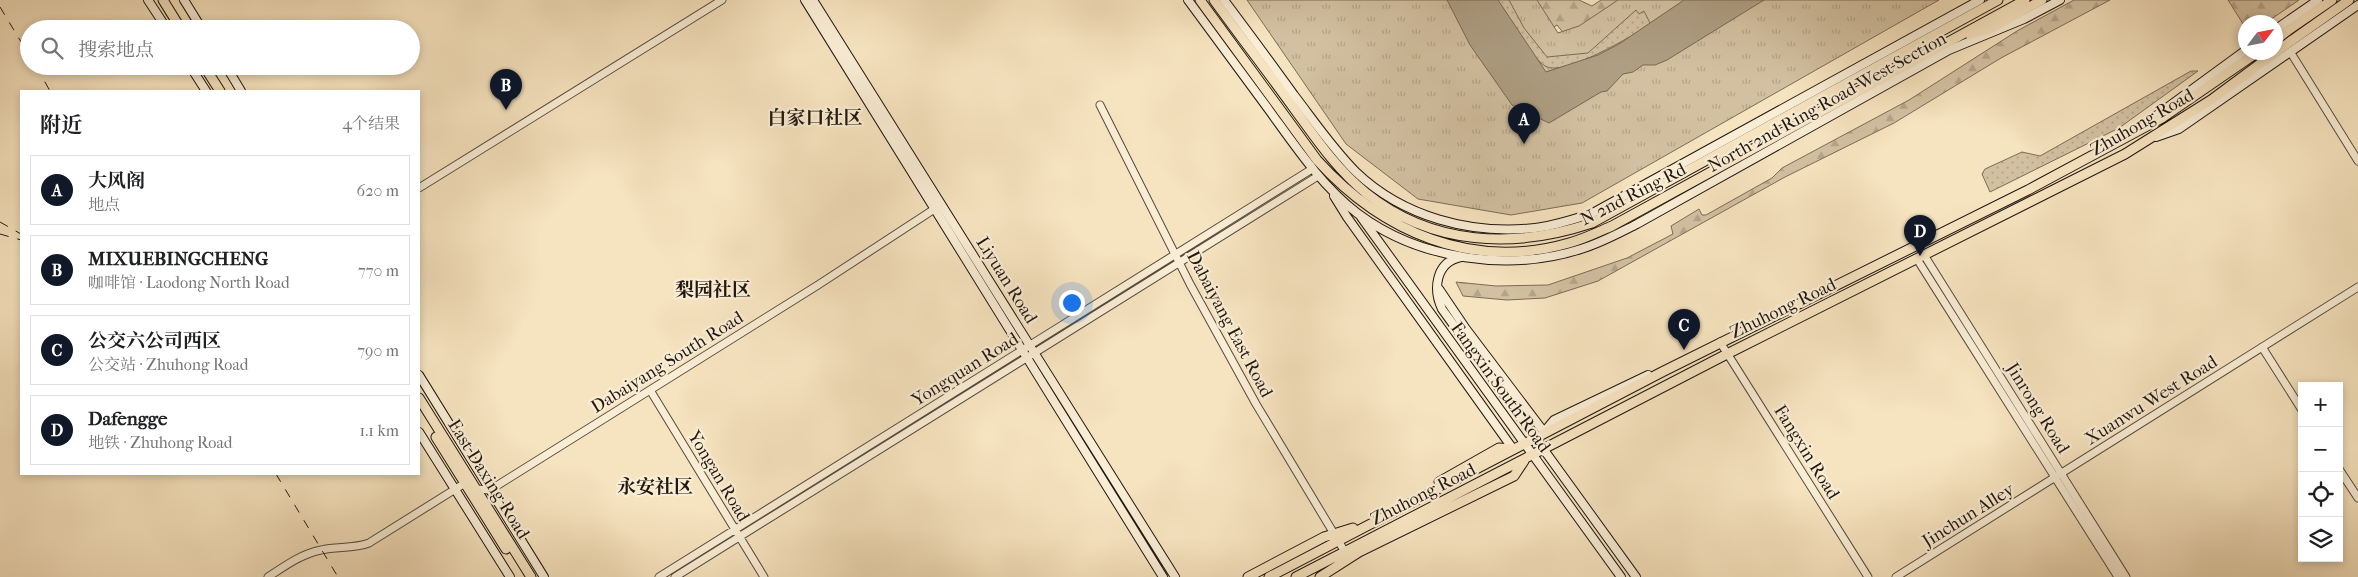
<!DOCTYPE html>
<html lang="zh">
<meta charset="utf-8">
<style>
:root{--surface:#fff;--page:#f2f2f2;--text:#202124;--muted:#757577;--line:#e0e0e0;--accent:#111827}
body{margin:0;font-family:"IM FELL French Canon","Noto Serif SC",serif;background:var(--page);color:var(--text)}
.controls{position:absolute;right:15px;bottom:15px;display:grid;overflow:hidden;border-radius:0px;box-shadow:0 2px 8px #0003}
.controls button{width:45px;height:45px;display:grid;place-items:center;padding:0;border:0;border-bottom:1px solid var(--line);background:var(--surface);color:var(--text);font:25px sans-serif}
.compass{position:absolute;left:2238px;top:15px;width:45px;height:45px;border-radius:50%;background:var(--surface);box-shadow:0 2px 8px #0003;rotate:58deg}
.you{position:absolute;left:1071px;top:302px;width:18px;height:18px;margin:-12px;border:4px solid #fff;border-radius:50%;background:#1a73e8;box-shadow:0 0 0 8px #1a73e833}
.badge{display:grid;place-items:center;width:32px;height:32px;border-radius:50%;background:var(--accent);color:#fff;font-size:16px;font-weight:700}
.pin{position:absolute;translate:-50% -41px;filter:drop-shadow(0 1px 2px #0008)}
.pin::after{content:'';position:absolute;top:26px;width:18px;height:15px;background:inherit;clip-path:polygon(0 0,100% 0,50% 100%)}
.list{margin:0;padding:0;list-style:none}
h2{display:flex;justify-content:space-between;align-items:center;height:65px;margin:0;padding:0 20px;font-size:21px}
h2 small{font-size:16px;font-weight:400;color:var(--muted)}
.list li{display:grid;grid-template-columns:32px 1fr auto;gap:15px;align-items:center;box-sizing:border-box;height:70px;margin:0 10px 10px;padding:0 10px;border:1px solid var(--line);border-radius:0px}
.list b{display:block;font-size:19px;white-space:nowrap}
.list p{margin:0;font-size:16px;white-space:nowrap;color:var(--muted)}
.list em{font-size:16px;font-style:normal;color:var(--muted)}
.icon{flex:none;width:28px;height:28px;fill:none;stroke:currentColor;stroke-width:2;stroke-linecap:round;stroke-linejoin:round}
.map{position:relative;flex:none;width:2358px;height:577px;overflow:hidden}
.search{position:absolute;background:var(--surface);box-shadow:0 2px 8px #0003;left:20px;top:20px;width:400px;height:55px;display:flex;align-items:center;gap:12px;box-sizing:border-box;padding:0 18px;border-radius:28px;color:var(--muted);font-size:19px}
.panel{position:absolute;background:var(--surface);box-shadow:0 2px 8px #0003;left:20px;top:90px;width:400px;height:385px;border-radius:0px}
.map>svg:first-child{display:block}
</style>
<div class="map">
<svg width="2358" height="577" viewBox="0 0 2358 577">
<defs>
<pattern id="forest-firs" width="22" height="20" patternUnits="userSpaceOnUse" patternTransform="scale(1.25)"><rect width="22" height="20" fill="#d2c0a1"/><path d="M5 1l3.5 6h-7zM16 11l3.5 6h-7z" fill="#b4a489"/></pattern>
<pattern id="park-tufts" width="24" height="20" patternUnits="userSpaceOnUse" patternTransform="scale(1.25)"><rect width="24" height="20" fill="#d2c0a1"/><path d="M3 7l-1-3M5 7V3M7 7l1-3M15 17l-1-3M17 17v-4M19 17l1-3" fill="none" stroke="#b4a489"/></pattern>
<pattern id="garden-dots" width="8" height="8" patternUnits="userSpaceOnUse" patternTransform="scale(1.25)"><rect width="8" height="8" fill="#d2c0a1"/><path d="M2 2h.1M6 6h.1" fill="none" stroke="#b4a489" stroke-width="1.8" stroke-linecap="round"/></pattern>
</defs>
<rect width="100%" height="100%" fill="#f6e3bf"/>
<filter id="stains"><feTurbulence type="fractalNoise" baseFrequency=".004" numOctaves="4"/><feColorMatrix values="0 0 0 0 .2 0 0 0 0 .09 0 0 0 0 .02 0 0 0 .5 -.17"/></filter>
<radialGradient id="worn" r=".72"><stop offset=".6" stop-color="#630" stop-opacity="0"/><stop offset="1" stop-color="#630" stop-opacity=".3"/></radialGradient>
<!-- forest -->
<path fill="url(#forest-firs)" stroke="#7a6c58" d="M 1510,0 L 1579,0 L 1592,6 L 1601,0 L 1631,0 L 1565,35 L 1557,25 L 1537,38 Z
M 2074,0 L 2110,0 L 2001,58 L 1894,123 L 1785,177 L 1598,281 L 1545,298 L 1507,300 L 1463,296 L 1456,282 L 1496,286 L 1548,285 L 1627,258 L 1673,234 L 1671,226 L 1699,209 L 1702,215 L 1706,215 L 1772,178 L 1782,168 L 1909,100 L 2017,31 Z
M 2228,0 L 2299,0 L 2267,22 L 2246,22 L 2245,27 Z"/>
<!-- park -->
<path fill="url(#park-tufts)" stroke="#7a6c58" d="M 1247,0 L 1537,0 L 1558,33 L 1579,26 L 1618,0 L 1939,0 L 1582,203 L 1511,215 L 1418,199 L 1346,144 Z"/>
<!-- garden -->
<path fill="url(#garden-dots)" stroke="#7a6c58" d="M 1497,0 L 1509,0 L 1524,28 L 1547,57 L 1588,53 L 1636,10 L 1639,14 L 1644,11 L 1651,25 C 1632,35 1563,78 1545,66 C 1529,55 1508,17 1497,0 Z
M 2191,71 L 2198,71 L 2119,128 L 1990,192 L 1982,174 L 1985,169 L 2022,152 L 2040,156 Z"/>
<!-- water -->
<path fill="#ae9e83" stroke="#766855" d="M 1447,0 L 1498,0 L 1546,72 L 1598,55 L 1619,44 L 1684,0 L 1764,0 L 1667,60 L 1655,65 L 1643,65 L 1633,72 L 1623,74 L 1607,91 L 1601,92 L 1549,123 L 1512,105 L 1470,45 Z"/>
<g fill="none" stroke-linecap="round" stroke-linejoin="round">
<defs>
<path id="tertiary" d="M 2291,53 L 2358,161
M 1100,105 L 1190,284 L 1256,404 L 1345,552
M 419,188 L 722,0
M 1924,255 L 2126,577
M 1917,259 L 2118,577
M 1720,342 L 1868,577
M 2262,347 L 2302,410
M 650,390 L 764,577
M 2339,469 L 2358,498
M 268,577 C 285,566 301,554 321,550 C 337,546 353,549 369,543 L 465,483 L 476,489 L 490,490 L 818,285 L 939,206
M 659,577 L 1312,169
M 675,577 L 1318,176
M 1896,577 L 2358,287"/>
<path id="secondary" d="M 148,0 L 167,29
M 184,0 L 202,29
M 805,0 L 1163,577
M 813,0 L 1175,577
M 1188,0 C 1215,37 1242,73 1269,110 C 1296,147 1321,185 1357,213 C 1419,260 1509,272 1581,249 C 1601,243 1619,233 1637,224 L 1949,50 L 2024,19 L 2060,0
M 1224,0 C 1248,32 1271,63 1294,95 C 1314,121 1333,149 1356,172 C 1403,217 1471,235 1535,228 C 1554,226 1573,219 1591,214 L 1980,0
M 2276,29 L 2318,0
M 190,66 L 206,91
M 226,66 L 241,91
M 2142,126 L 2246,50
M 2156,137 L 2179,129 L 2358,5
M 1334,196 L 1347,217 L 1513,449
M 1361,217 L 1621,577
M 1461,257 C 1435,262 1433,290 1442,309 L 1636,577
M 1439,289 L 1466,329 L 1544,432 L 1554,420 L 1648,375
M 419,375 L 544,577
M 419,432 L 510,577"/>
<path id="primary" d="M 163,0 L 181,29
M 2276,40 L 2287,31
M 204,66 L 220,91
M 419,398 L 531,577
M 436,437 L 506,549
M 1439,482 L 1499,448 L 1512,449
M 1248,577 L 1324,537 L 1353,528
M 1269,577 L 1662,372 L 2028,190 L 2162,118 L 2258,52
M 1296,577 L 1727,354 L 2125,154 L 2211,100 L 2291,41
M 1320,577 L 1359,552 L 1514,476 L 1524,461"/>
<path id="trunk" d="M 1200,0 L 1317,160 C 1382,232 1472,271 1569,243 C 1584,239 1598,232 1612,226 L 2025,0
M 1214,0 C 1240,36 1267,71 1293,107 C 1315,137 1336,169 1366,193 C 1432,246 1514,249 1592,223 L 1998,0
M 2287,31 L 2332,0
M 1969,34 L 1990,29 L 2042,0
M 2291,41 L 2349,0"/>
</defs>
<!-- tertiary casing -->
<use href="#tertiary" stroke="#564a3b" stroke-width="9"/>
<!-- secondary casing -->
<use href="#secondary" stroke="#21170f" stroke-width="10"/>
<!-- primary casing -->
<use href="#primary" stroke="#21170f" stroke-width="11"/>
<!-- trunk casing -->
<use href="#trunk" stroke="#21170f" stroke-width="11"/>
<!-- tertiary -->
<use href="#tertiary" stroke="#f9edd5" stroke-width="7"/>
<!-- secondary -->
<use href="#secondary" stroke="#f9edd5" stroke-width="8"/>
<!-- primary -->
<use href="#primary" stroke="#f6e3bf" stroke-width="9"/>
<!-- trunk -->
<use href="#trunk" stroke="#f6e3bf" stroke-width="9"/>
<!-- rail -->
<path stroke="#21170f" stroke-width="1" stroke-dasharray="9 9" stroke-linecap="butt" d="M 0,7 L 29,55
M 36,66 L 50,91
M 0,222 L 21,234
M 0,234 L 21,240
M 276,474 L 338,577"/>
</g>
<g text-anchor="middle" stroke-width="4.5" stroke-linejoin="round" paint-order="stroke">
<!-- street labels -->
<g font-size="18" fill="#21170f" stroke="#f9edd5">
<text transform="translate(1827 102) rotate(-29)" y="6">North 2nd Ring Road West Section</text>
<text transform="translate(2142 122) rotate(-30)" y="6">Zhuhong Road</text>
<text transform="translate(1633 194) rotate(-27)" y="6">N 2nd Ring Rd</text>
<text transform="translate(1007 280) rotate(58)" y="6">Liyuan Road</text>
<text transform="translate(1783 308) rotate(-26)" y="6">Zhuhong Road</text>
<text transform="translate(1230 324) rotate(62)" y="6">Dabaiyang East Road</text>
<text transform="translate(667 362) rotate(-32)" y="6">Dabaiyang South Road</text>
<text transform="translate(965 369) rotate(-32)" y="6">Yongquan Road</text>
<text transform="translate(1501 387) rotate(54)" y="6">Fangxin South Road</text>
<text transform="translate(2151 400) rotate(-32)" y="6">Xuanwu West Road</text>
<text transform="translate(2038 408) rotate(58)" y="6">Jinrong Road</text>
<text transform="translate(1807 452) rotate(58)" y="6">Fangxin Road</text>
<text transform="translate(719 476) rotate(59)" y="6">Yongan Road</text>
<text transform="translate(489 479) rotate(58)" y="6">East Daxing Road</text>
<text transform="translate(1423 494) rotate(-27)" y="6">Zhuhong Road</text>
<text transform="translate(1968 515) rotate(-32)" y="6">Jinchun Alley</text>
</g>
<!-- neighbourhood labels -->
<g font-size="19" font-weight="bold" fill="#21170f" stroke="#f9edd5">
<text x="815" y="124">白家口社区</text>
<text x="713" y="296">梨园社区</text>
<text x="655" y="493">永安社区</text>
</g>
</g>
<rect width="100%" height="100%" filter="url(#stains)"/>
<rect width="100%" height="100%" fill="url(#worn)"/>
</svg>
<div class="controls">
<button>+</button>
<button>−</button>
<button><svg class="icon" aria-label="locate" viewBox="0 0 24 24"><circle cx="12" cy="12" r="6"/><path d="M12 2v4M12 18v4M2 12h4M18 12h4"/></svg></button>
<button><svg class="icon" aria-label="layers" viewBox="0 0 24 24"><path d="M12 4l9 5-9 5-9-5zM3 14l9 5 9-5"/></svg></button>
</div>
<svg class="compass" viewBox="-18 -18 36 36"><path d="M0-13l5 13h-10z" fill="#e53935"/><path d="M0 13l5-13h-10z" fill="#757577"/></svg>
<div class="you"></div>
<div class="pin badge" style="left:1524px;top:144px">A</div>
<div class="pin badge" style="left:506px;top:110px">B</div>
<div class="pin badge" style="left:1684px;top:350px">C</div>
<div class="pin badge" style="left:1920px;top:256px">D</div>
<div class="search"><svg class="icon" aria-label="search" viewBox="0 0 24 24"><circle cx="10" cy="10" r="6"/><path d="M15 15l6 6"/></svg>搜索地点</div>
<section class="panel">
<h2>附近<small>4个结果</small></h2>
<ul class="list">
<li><span class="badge">A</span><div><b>大风阁</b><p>地点</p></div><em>620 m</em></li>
<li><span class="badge">B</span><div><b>MIXUEBINGCHENG</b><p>咖啡馆 · Laodong North Road</p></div><em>770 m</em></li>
<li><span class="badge">C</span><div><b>公交六公司西区</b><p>公交站 · Zhuhong Road</p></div><em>790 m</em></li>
<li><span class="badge">D</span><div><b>Dafengge</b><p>地铁 · Zhuhong Road</p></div><em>1.1 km</em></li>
</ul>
</section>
</div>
